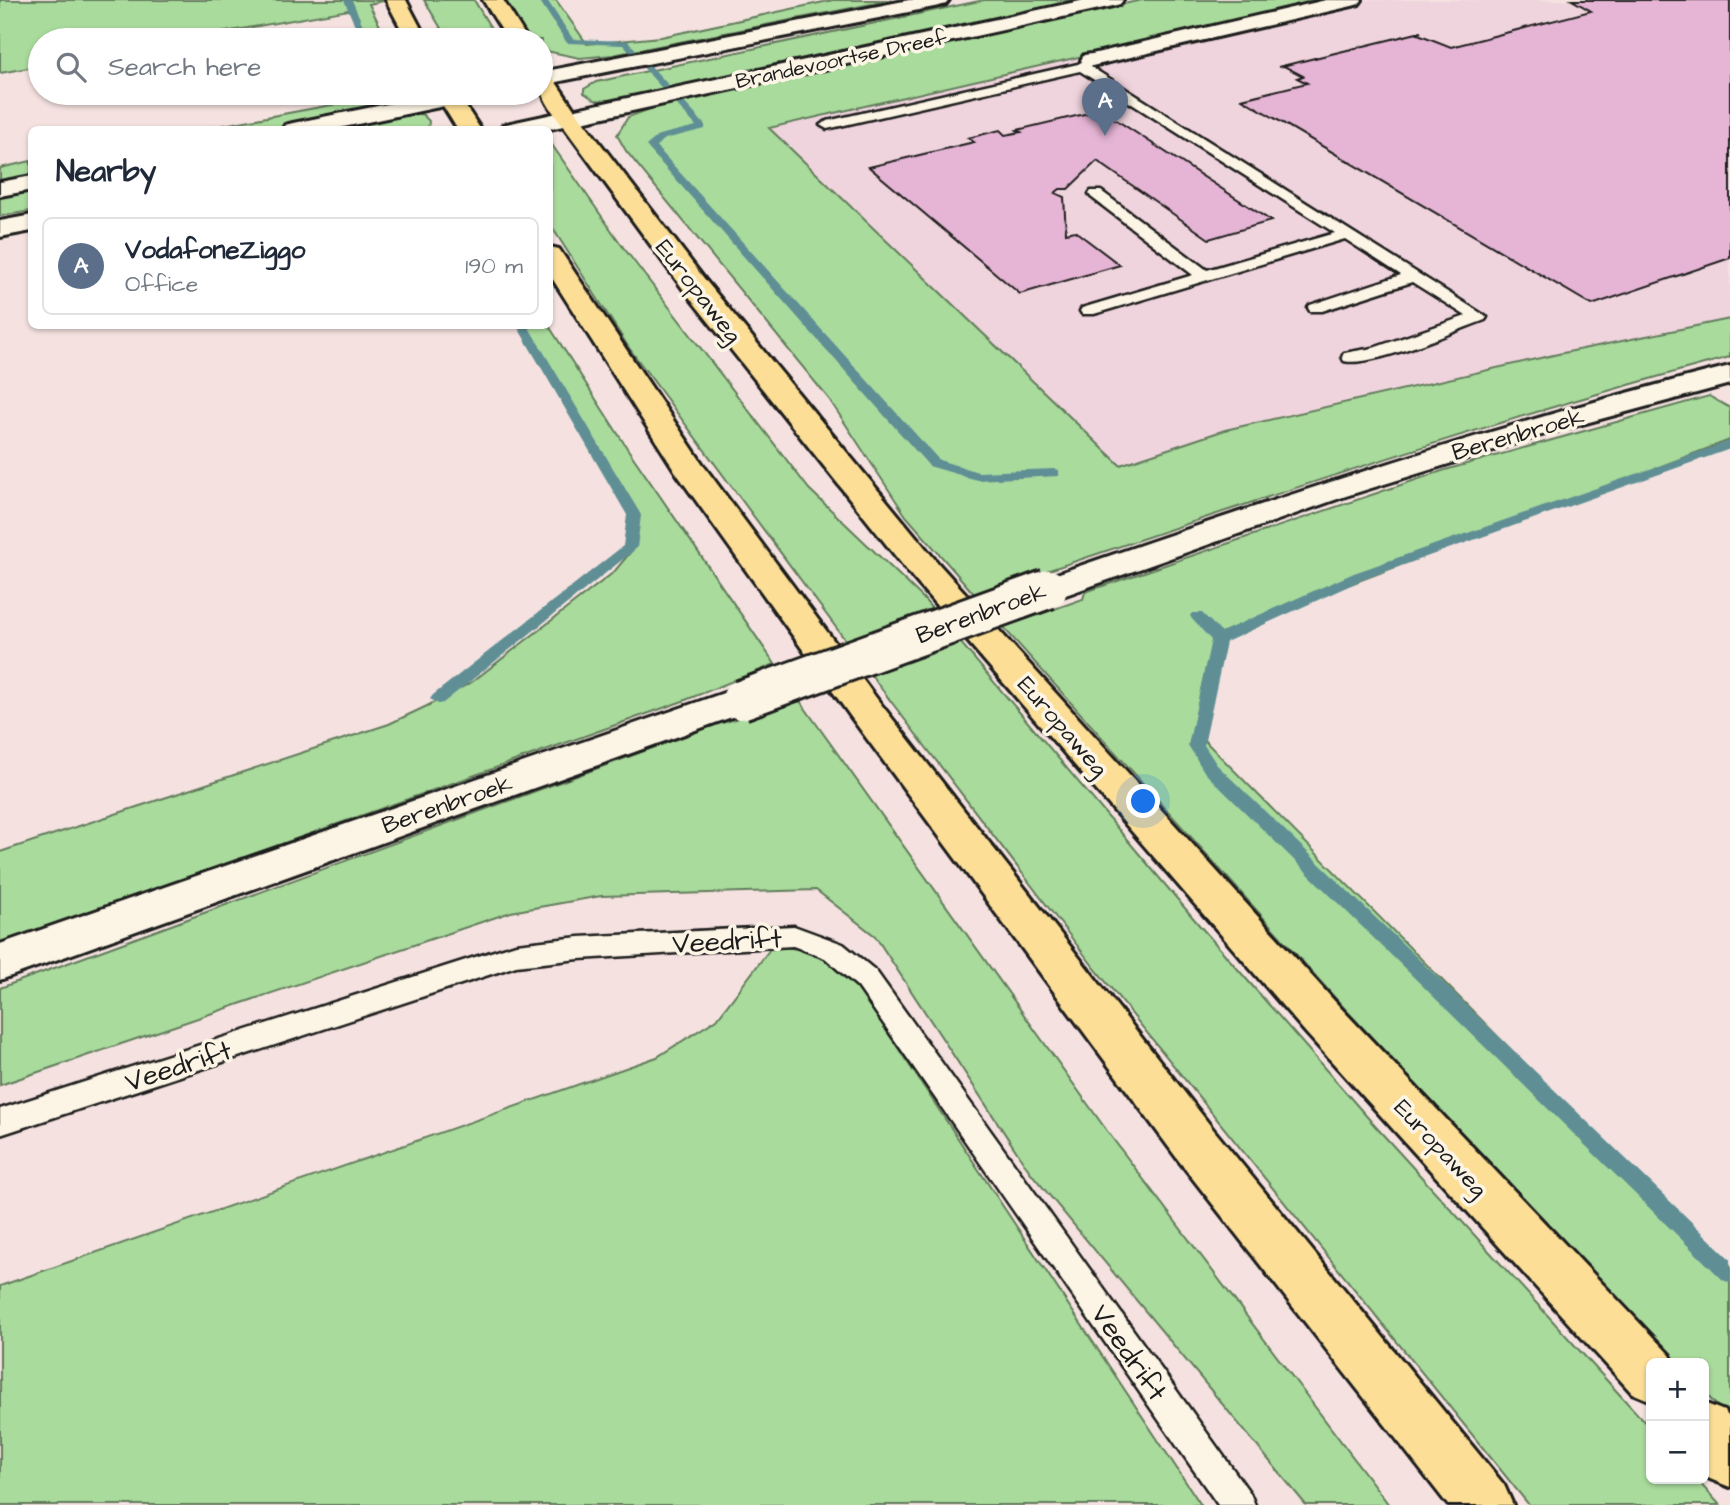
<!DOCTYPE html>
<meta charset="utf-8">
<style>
:root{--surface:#fff;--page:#f2f2f3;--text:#1f2937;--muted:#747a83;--line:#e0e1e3;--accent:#1a73e8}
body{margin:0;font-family:"Architects Daughter",sans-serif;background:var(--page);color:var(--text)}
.controls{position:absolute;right:21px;bottom:21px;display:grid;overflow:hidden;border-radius:10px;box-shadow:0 2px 5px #0004}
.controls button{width:63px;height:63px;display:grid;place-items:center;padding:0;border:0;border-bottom:2px solid var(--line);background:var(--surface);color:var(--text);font:35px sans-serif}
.you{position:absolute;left:1144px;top:802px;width:24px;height:24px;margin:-18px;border:5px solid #fff;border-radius:50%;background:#1a73e8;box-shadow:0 0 0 10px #1a73e833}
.badge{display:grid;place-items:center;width:46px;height:46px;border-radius:50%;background:var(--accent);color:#fff;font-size:23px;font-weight:700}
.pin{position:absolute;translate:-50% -58px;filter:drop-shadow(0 2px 4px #0008)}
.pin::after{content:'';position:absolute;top:37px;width:24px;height:21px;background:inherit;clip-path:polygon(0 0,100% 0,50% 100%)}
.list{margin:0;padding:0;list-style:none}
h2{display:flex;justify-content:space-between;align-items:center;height:91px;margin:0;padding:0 28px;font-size:30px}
h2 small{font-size:23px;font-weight:400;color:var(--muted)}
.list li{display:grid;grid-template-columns:46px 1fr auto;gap:21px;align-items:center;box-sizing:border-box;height:98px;margin:0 14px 14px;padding:0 14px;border:2px solid var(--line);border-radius:10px}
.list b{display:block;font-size:26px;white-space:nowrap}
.list p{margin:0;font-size:23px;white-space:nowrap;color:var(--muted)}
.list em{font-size:23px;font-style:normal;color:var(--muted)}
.icon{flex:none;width:38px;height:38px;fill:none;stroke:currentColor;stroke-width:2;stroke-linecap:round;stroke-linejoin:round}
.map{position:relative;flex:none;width:1730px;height:1505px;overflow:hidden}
.search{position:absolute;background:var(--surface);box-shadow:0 2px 5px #0004;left:28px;top:28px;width:525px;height:77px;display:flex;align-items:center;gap:18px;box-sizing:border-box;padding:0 24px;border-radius:38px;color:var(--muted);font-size:26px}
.panel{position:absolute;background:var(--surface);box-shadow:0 2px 5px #0004;left:28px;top:126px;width:525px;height:203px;border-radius:10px}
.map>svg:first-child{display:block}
</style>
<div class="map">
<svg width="1730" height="1505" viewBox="0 0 1730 1505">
<rect width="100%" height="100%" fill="#f5e2e0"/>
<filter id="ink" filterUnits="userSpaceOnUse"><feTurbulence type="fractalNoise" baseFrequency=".0143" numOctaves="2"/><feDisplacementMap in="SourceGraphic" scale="14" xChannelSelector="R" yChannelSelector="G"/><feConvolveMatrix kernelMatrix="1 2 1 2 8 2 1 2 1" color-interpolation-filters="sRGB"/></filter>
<g filter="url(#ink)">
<!-- built -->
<path fill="#f0d4dd" d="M 1209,0 L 1730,0 L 1730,340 L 1115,485 L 707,111 Z"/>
<!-- green -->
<path fill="#a9db9c" stroke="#627c5c" stroke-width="2" d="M 0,0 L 388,0 L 369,4 L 387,40 L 368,40 L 354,9 L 181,40 L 40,40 L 40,66 L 0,73 Z
M 424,0 L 474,0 L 498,40 L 448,40 Z
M 503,0 L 556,0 L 587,44 L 661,37 L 833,0 L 892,0 L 613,55 L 580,58 L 541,50 L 541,40 L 529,40 Z
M 984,0 L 1089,0 L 617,101 L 595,100 L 584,93 L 584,89 L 596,82 Z
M 1142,0 L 1327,0 L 769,128 L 1120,465 L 1225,430 L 1558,354 L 1730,319 L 1730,357 C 1475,425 1225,511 975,595 L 906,516 L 829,399 L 626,151 L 617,135 L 628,117 L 664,104 Z
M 381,93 L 401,93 C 375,113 306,125 272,129 C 248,132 221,129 197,130 L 358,100 Z
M 408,111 L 423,115 L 429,121 L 428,129 L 307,130 Z
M 550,142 L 623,247 L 809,489 L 923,598 L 1200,926 L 1376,1127 L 1651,1429 L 1651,1479 L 1696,1479 L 1720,1505 L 1529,1505 L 1093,966 L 883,691 L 629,348 L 550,224 Z
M 31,161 L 31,178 L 0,184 L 0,168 Z
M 31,186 L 31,211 L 0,216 L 0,193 Z
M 521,326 L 549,326 L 629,451 L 775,664 L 683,701 L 0,944 L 0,852 L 389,724 L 427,706 L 472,682 L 614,572 L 633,549 L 638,529 Z
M 1709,396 L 1730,408 L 1730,440 L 1222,633 L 1207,663 L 1193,729 L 1560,1099 L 1730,1265 L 1730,1420 L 1704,1392 L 1704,1363 L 1677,1363 L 1346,1010 L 1003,627 L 1083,599 L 1085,592 L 1445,470 Z
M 800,701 L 1107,1131 L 1389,1505 L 1306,1505 L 1030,1172 L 875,936 L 816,890 L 601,896 L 511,912 L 0,1085 L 0,988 L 718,724 Z
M 773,945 L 827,954 L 857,986 L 1201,1505 L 0,1505 L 0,1286 L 657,1057 L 717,1019 Z"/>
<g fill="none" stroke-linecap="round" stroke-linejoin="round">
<!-- stream -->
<path fill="#5f8f95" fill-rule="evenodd" d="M 344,0 L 352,0 L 369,40 L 361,40 Z
M 539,0 L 547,0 L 573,39 L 628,41 L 705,125 L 705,129 L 665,139 L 656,146 L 939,460 L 978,472 L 1054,469 L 1059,470 L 1059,476 L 977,480 L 929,466 L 646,146 L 659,135 L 696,126 L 623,45 L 567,43 Z
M 517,326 L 528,326 L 641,515 L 637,548 L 443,703 L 438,704 L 430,699 L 433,695 L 623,546 L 627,515 Z
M 1730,441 L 1730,449 L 1364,579 L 1226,642 L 1204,745 L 1217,765 L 1730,1259 L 1730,1283 L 1723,1280 L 1205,773 L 1188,745 L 1211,640 L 1192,619 L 1190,616 L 1192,613 L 1202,613 L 1221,632 L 1354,573 Z"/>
</g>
<!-- building -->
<path fill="#e6b5d5" stroke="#1c1c1c" stroke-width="2" d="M 1572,0 L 1730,0 L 1730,258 L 1592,305 L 1242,99 L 1307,83 L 1297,78 L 1303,76 L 1284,66 L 1278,67 L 1421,32 L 1418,34 L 1451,47 L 1591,11 Z
M 1101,110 L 1271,221 L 1209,239 L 1097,161 L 1068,189 L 1060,189 L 1055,193 L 1064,197 L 1066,233 L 1075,231 L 1120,265 L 1020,294 L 869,167 L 974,142 L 968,138 L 1000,130 L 1005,135 L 1021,132 L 1017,130 Z"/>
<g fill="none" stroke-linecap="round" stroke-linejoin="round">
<defs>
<path id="lane" d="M 1092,56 L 1098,60 L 1091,67 L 1487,317 L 1485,320 C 1454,331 1372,368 1344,361 L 1342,357 L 1344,353 L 1373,348 L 1466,316 L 1412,282 L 1322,311 L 1310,311 L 1308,308 L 1310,305 L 1401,275 L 1345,239 L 1094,314 L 1082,314 L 1080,311 L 1082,308 L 1193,275 L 1091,197 L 1089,194 L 1091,191 L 1101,191 L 1207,270 L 1335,233 L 1080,71 L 827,129 L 820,125 L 827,121 L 1078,64 Z
M 794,926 L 843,944 L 876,971 L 1250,1493 L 1255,1505 L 1218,1505 L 858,987 L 825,958 L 793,946 L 579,959 L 516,966 L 0,1135 L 0,1109 L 516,944 L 579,937 Z"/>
<path id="street" d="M 1326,0 L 1362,0 L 1359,4 L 1352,6 L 1092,66 L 1084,65 L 1081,60 L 1084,55 L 1092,54 Z
M 1730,366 L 1730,384 L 1545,434 L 1346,496 L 1060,597 L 1048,600 L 1036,597 L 1031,589 L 1036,581 C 1265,502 1494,425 1730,366 Z
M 741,687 L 754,691 L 760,700 L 754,709 L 0,980 L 0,944 Z"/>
<path id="secondary" d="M 909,0 L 949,0 L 946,4 L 939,6 L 541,85 L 541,72 Z
M 1085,0 L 1123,0 L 1120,4 L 1113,6 L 545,130 L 500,130 L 503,125 L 511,123 Z
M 442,93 L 484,93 L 481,98 L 473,100 L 329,130 L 282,130 L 285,125 L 293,123 Z
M 32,176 L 32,190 L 0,196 L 0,182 Z
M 32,215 L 32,231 L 0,237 L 0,221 Z"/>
<path id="primary" d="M 386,0 L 406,0 L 427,40 L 407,40 Z
M 483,0 L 503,0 L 528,40 L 508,40 Z
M 541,70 L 549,72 L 580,118 L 577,123 L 561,123 C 546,102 540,97 541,70 Z
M 435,93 L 457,93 L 481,130 L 458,130 Z"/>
<path id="highway" d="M 569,111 L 577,113 L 706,281 L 937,562 L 1338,1005 L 1670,1355 L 1674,1363 L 1651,1363 L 1651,1401 L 1632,1393 L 1306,1033 L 913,578 L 686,293 L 561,123 L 558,118 L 561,113 Z
M 550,247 L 559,249 L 706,469 L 877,699 L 1213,1129 L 1504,1485 L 1513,1505 L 1448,1505 L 1179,1161 L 851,717 L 677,474 L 550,275 Z
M 1704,1403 L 1724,1411 L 1730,1418 L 1730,1487 L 1710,1479 L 1704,1472 Z"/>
</defs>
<!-- lane casing -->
<use href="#lane" stroke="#1c1c1c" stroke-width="5"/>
<!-- street casing -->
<use href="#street" stroke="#1c1c1c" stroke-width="6"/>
<!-- secondary casing -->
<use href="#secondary" stroke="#1c1c1c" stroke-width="6"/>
<!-- primary casing -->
<use href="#primary" stroke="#1c1c1c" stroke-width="6"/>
<!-- highway casing -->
<use href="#highway" stroke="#1c1c1c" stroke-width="6"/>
<!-- lane -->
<use href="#lane" fill="#fcf5e5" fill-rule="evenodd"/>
<!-- street -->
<use href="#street" fill="#fcf5e5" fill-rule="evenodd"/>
<!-- secondary -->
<use href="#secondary" fill="#fcf5e5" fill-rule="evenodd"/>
<!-- primary -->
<use href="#primary" fill="#fcde96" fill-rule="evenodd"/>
<!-- highway -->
<use href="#highway" fill="#fcde96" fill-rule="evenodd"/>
<defs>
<path id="street-bridge" d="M 741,700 L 1048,589"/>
</defs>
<!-- street-bridge casing -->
<use href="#street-bridge" stroke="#1c1c1c" stroke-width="44" stroke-linecap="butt"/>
<!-- street-bridge -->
<use href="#street-bridge" stroke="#fcf5e5" stroke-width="38"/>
</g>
</g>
<g text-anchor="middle" stroke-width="7" stroke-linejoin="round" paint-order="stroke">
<!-- far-street labels -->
<g font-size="21" fill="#1c1c1c" stroke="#fcf5e5">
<text transform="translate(841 59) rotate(-12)" y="7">Brandevoortse Dreef</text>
</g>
<!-- street labels -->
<g font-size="24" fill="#1c1c1c" stroke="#fcf5e5">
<text transform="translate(699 291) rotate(52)" y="8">Europaweg</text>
<text transform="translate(1518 434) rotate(-16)" y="8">Berenbroek</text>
<text transform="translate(981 613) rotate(-20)" y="8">Berenbroek</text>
<text transform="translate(1063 726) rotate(49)" y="8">Europaweg</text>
<text transform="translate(447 804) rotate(-19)" y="8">Berenbroek</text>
<text transform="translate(1441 1148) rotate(47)" y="8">Europaweg</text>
</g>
<!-- near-street labels -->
<g font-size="28" fill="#1c1c1c" stroke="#fcf5e5">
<text transform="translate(727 940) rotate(-3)" y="10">Veedrift</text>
<text transform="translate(178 1065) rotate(-18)" y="10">Veedrift</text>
<text transform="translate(1130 1352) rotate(55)" y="10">Veedrift</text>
</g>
</g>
</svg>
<div class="controls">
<button>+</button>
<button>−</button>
</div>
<div class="you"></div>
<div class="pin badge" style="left:1105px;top:136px;background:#5c6f8a">A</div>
<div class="search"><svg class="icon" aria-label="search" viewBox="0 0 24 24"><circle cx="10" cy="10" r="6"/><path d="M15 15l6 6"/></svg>Search here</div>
<section class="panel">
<h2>Nearby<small></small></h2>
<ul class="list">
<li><span class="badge" style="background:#5c6f8a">A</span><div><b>VodafoneZiggo</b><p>Office</p></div><em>190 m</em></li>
</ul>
</section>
</div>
